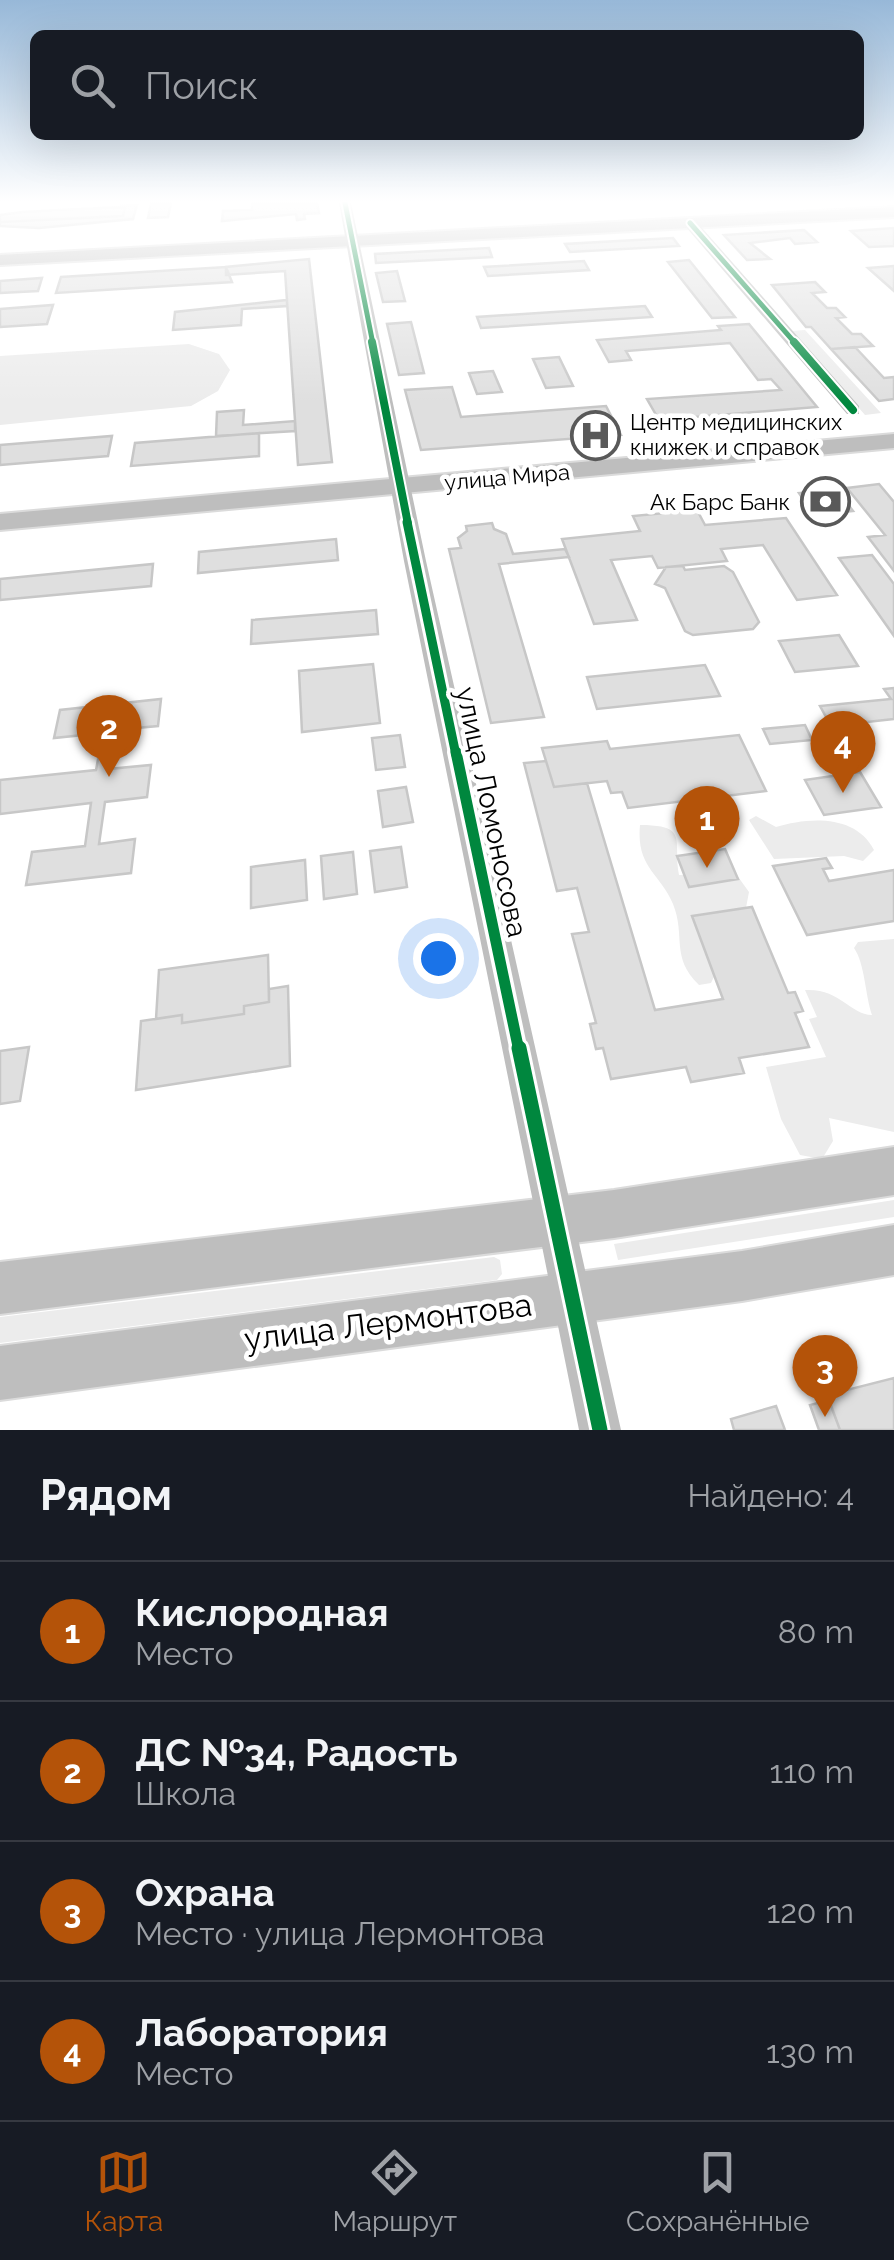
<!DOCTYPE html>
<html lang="ru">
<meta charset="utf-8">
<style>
:root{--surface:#171b24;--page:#20242c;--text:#f1f3f6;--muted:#9ea1a6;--line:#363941;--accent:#b45309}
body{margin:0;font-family:Raleway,sans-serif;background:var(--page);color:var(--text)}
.you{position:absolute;left:438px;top:958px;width:35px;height:35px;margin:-25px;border:8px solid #fff;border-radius:50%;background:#1a73e8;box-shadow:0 0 0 15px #1a73e833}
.badge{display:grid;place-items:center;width:65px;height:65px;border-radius:50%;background:var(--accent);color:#fff;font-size:32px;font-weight:700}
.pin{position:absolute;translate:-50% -82px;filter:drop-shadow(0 2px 5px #0008)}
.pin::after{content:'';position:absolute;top:52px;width:35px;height:30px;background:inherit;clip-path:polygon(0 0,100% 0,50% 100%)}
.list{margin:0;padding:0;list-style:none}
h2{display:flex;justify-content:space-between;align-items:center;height:130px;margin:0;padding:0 40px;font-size:42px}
h2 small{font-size:32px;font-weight:400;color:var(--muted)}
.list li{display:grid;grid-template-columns:65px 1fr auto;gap:30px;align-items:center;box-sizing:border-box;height:140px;padding:0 40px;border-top:2px solid var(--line)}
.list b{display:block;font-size:38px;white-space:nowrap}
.list p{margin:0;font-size:32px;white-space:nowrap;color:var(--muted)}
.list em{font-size:32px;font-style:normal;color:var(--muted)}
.icon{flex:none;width:55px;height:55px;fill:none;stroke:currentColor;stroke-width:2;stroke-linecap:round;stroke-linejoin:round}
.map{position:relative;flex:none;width:894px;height:1430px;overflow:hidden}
.search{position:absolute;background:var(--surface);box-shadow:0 10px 40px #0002;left:30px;right:30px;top:30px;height:110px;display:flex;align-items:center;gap:25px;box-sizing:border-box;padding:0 35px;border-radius:15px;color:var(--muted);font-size:38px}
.sheet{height:690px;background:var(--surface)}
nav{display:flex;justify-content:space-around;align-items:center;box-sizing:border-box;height:140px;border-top:2px solid var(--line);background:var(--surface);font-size:28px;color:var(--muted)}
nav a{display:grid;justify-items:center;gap:5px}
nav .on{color:var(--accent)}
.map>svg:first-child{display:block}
</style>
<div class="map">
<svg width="894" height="1430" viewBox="0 0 894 1430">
<rect width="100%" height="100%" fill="#fff"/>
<!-- green -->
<path fill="#ececec" d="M 805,330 L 881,413 L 865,415 L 792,331 Z
M 189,344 L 219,354 L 230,370 L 218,391 L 191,406 L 0,425 L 0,356 Z
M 756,816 L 776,827 C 808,817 856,814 874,850 L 863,861 L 844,856 L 774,859 L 749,820 Z
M 640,825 C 691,825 672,842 679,875 L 736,874 L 749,892 L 745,913 L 711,983 L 699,985 C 670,957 686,936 673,904 C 660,873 636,868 640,825 Z
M 894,939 L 894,1132 L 829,1118 L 833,1141 L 822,1159 L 800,1155 L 781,1119 L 766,1067 L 826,1057 L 809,1019 L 817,1017 L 805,990 C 840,988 849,1014 872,1015 C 865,994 865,964 854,948 L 858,942 Z
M 894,1200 L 894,1217 L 618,1260 L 614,1244 Z
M 494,1257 L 500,1260 L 502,1274 L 497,1280 L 0,1343 L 0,1317 Z"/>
<!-- building -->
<path fill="#dfdfdf" stroke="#c7c7c7" stroke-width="2.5" d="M 151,203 L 171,203 L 168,217 L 148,218 Z
M 252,203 L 317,203 L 319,213 L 304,214 L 305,219 L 297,220 L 296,214 L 222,221 L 223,211 L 252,210 Z
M 137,205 L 133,219 L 39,228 L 0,226 L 0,222 L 123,216 L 125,208 L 120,206 Z
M 120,207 L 125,208 L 123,216 L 0,222 L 0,215 L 22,212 Z
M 894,228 L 894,246 L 869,247 L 851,231 Z
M 804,230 L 817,242 L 795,244 L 790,238 L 750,243 L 770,259 L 747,260 L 724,235 Z
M 673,238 L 679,246 L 570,252 L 565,244 Z
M 489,248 L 492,257 L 376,263 L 375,254 Z
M 309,259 L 332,462 L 298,465 L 285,271 L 226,275 L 226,267 Z
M 689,260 L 735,317 L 712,318 L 668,262 Z
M 584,261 L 589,270 L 488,276 L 484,267 Z
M 894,266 L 894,291 L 868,268 Z
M 226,267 L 232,282 L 56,293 L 61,277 Z
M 397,271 L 405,301 L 383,302 L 376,273 Z
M 42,278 L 38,291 L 0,293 L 0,281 Z
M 815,282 L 825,292 L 812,293 L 827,308 L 836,308 L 845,317 L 836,318 L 852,334 L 861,334 L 873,346 L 831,349 L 811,327 L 806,327 L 772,285 Z
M 287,300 L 287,306 L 242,309 L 241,325 L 173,330 L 175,312 Z
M 53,305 L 47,324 L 0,327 L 0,309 Z
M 645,306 L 652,317 L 481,328 L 477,317 Z
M 411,322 L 424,373 L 399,375 L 387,324 Z
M 749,324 L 817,407 L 659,420 L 647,399 L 781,390 L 771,379 L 758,380 L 730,343 L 626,351 L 631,360 L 609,362 L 597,340 L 721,330 L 718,326 Z
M 855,347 L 884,378 L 894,377 L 894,399 L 879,401 L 831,349 Z
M 559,357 L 573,386 L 546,388 L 533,359 Z
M 493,371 L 502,392 L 477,394 L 469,373 Z
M 452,387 L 461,417 L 606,406 L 621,435 L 421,450 L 405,390 Z
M 244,410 L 243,425 L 295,421 L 295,431 L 216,436 L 217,412 Z
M 259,433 L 259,456 L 131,466 L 135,443 Z
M 112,436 L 108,456 L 0,465 L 0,445 Z
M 879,484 L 894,502 L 894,571 L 868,537 L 885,535 L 847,488 Z
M 837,490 L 853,511 L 814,515 L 799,493 Z
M 697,510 L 705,525 L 786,518 L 837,595 L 797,600 L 763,545 L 721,549 L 727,561 L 658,568 L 652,556 L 611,560 L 637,620 L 594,624 L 562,539 L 640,531 L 633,516 Z
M 492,523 L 494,529 L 506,534 L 513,554 L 565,549 L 569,557 L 499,564 L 544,717 L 491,723 L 449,549 L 461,548 L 458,538 L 467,531 L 466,526 Z
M 336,539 L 338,560 L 198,573 L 199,552 Z
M 872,555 L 894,584 L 894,636 L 839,558 Z
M 153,564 L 151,586 L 0,600 L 0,579 Z
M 683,566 L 685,570 L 724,566 L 733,572 L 759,622 L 753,629 L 693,635 L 685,631 L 665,588 L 655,584 L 666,567 Z
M 376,610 L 378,634 L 251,644 L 252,620 Z
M 839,635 L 858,666 L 795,672 L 779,641 Z
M 373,664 L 380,723 L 302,732 L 299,671 Z
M 705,665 L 720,696 L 597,709 L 587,677 Z
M 894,688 L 894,719 L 831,726 L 820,706 L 891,699 L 884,689 Z
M 161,699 L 158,726 L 114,730 L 108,769 L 151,765 L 147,797 L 105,802 L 99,844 L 135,839 L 131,873 L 26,885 L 32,852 L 85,846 L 91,803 L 0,814 L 0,780 L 96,770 L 103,733 L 54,738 L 60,710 Z
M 805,725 L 812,740 L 770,744 L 763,729 Z
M 400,735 L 405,767 L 376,770 L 372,738 Z
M 739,735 L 766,791 L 628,808 L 622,792 L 611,793 L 607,781 L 554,787 L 542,748 L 607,741 L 610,749 Z
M 546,761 L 554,787 L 587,783 L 655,1010 L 723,999 L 692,916 L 752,907 L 788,993 L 795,992 L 803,1011 L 795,1013 L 809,1047 L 739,1058 L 744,1073 L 691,1082 L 686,1067 L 611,1079 L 603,1048 L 596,1049 L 590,1024 L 596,1023 L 572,934 L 589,932 L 577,888 L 557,891 L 524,763 Z
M 860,772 L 881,807 L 824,815 L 805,780 Z
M 406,787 L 413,822 L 383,827 L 378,791 Z
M 401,847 L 407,887 L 375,892 L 370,851 Z
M 725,849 L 738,879 L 689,887 L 677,856 Z
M 353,852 L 357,894 L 324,899 L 321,856 Z
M 826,858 L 832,868 L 823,869 L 829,881 L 894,870 L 894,921 L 807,935 L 773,866 Z
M 305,860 L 307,900 L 251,908 L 251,867 Z
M 268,955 L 269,1002 L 244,1006 L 244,1014 L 182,1023 L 182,1015 L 156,1019 L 159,970 Z
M 288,986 L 290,1066 L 136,1090 L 141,1021 L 182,1015 L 182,1023 L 244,1014 L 244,1006 L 269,1002 L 269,989 Z
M 29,1047 L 20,1101 L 0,1104 L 0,1051 Z
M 894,1378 L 894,1430 L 840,1430 L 827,1395 Z
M 829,1400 L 840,1430 L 819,1430 L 810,1405 Z
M 776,1406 L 785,1430 L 734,1430 L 731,1419 Z"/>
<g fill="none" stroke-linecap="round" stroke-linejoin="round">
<defs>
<path id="major" d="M 894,207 L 894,217 L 0,265 L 0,255 Z
M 894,434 L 894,448 L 0,530 L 0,514 Z
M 894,1147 L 894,1195 L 614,1238 L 0,1314 L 0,1262 L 614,1190 Z
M 894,1225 L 894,1275 L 742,1301 L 0,1400 L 0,1346 L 742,1251 Z"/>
</defs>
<!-- major casing -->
<use href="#major" stroke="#dbdbdb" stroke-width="4"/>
<!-- minor -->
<path fill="#bebebe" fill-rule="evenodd" d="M 339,203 L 351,203 L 426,561 L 621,1430 L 579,1430 L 404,561 Z
M 685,220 L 695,220 L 859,406 L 859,414 L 847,414 L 685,226 Z"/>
<!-- major -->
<use href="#major" fill="#bebebe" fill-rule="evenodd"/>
<defs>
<path id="cycleway-far4" d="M 345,203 L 373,344
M 690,223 L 796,344"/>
<path id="cycleway-far3" d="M 372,342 L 408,524
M 794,342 L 853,410"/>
<path id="cycleway-far2" d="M 407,522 L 456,755"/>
<path id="cycleway-far1" d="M 456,752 L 519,1051"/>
<path id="cycleway" d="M 519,1048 L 600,1430"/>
</defs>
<!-- cycleway-far4 casing -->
<use href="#cycleway-far4" stroke="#fff" stroke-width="9"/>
<!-- cycleway-far3 casing -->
<use href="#cycleway-far3" stroke="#fff" stroke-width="12"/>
<!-- cycleway-far2 casing -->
<use href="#cycleway-far2" stroke="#fff" stroke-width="15"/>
<!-- cycleway-far1 casing -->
<use href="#cycleway-far1" stroke="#fff" stroke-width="18"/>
<!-- cycleway casing -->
<use href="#cycleway" stroke="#fff" stroke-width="21"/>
<!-- cycleway-far4 -->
<use href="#cycleway-far4" stroke="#00873e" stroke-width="5"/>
<!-- cycleway-far3 -->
<use href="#cycleway-far3" stroke="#00873e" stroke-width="8"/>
<!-- cycleway-far2 -->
<use href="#cycleway-far2" stroke="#00873e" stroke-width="9"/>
<!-- cycleway-far1 -->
<use href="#cycleway-far1" stroke="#00873e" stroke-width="11"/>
<!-- cycleway -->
<use href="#cycleway" stroke="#00873e" stroke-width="15"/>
</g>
<!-- sky -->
<linearGradient id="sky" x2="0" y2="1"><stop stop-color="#97b8d8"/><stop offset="0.5" stop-color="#fff"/><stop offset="1" stop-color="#fff" stop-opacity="0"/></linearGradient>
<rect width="894" height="403" fill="url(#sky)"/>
<!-- icons -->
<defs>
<symbol id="hospital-ring" viewBox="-11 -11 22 22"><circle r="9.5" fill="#fff" stroke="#595959" stroke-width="1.5"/><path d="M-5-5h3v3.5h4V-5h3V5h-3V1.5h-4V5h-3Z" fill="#595959"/></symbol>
<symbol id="bank-ring" viewBox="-11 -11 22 22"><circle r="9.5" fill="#fff" stroke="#595959" stroke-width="1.5"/><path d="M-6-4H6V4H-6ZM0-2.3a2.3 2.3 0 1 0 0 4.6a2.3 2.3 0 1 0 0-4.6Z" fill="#595959"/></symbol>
</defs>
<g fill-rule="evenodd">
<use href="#hospital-ring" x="568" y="408" width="55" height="55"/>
<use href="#bank-ring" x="798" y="474" width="55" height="55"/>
</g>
<g text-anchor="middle" stroke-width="9" stroke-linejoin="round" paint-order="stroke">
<!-- far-poi labels -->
<g font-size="22" fill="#000" stroke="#fff" text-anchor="start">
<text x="630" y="430">Центр медицинских<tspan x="630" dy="25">книжек и справок</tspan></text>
<text x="790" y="510" text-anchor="end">Ак Барс Банк</text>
</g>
<!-- far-street labels -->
<g font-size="22" fill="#000" stroke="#fff">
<text transform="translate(507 477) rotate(-5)" y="8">улица Мира</text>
</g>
<!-- street labels -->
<g font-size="28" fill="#000" stroke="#fff">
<text transform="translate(492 812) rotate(78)" y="10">улица Ломоносова</text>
</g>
<!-- near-street labels -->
<g font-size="32" fill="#000" stroke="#fff">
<text transform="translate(388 1322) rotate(-7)" y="11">улица Лермонтова</text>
</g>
</g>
</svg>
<div class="you"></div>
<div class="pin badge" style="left:707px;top:868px">1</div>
<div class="pin badge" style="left:109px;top:777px">2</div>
<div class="pin badge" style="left:825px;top:1417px">3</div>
<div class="pin badge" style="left:843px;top:793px">4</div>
<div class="search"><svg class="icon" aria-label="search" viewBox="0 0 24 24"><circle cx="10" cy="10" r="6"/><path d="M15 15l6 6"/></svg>Поиск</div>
</div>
<section class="sheet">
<h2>Рядом<small>Найдено: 4</small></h2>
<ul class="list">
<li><span class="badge">1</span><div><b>Кислородная</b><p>Место</p></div><em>80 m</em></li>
<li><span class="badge">2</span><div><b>ДС №34, Радость</b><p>Школа</p></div><em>110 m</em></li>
<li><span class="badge">3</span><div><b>Охрана</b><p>Место · улица Лермонтова</p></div><em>120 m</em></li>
<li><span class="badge">4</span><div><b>Лаборатория</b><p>Место</p></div><em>130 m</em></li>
</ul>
</section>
<nav>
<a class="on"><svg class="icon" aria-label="map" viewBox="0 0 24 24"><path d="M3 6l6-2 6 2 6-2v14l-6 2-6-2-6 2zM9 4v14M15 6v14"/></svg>Карта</a>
<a><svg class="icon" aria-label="directions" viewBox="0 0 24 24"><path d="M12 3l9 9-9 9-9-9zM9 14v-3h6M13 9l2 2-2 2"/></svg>Маршрут</a>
<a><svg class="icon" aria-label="saved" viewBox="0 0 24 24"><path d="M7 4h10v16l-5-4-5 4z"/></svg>Сохранённые</a>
</nav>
